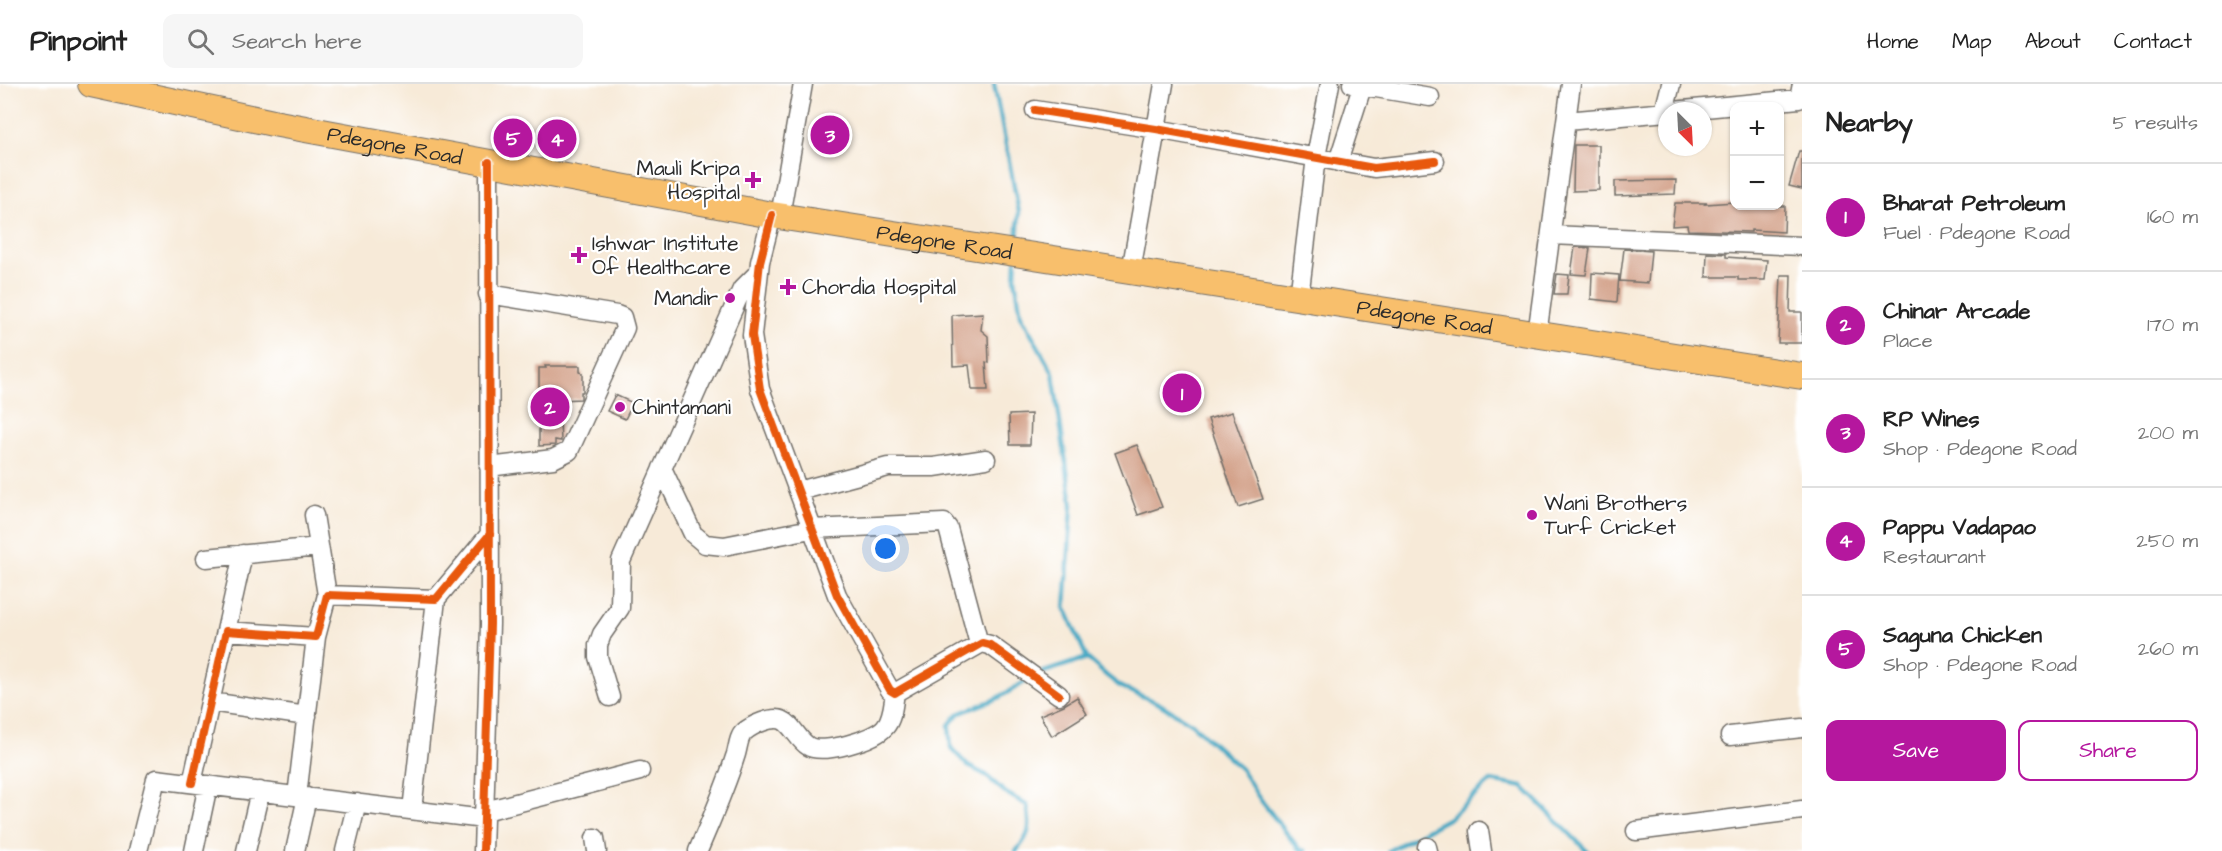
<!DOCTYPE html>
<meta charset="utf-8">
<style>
:root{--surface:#fff;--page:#f6f6f6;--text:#222;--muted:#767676;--line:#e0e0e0;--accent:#b5179e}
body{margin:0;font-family:"Architects Daughter",sans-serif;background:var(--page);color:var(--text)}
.controls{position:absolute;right:18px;top:18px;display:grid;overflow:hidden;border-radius:12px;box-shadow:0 2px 4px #0004}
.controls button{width:54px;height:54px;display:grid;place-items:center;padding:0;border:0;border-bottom:2px solid var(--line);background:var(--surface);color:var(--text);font:30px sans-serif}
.compass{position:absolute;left:1658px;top:18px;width:54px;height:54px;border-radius:50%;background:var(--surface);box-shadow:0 2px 4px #0004;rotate:156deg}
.you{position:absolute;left:886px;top:465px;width:21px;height:21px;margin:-15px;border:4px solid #fff;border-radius:50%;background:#1a73e8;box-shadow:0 0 0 9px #1a73e833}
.badge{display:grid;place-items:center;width:39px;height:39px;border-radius:50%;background:var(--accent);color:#fff;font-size:20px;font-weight:700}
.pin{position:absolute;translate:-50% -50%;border:3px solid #fff;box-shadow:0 2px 6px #0006}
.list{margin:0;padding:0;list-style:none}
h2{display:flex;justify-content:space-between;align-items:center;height:78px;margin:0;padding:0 24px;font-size:26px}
h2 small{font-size:20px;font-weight:400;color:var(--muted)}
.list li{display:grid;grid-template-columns:39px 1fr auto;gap:18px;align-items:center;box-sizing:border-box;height:108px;padding:0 24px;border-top:2px solid var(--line)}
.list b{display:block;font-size:22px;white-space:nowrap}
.list p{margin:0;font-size:20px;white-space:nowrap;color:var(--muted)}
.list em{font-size:20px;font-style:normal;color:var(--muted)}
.actions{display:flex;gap:12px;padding:18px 24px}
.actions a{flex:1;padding:14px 0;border:2px solid var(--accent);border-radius:12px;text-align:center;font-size:21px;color:var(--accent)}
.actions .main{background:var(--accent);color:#fff}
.icon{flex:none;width:33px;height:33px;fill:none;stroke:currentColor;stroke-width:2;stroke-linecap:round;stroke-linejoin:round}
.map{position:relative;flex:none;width:1802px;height:767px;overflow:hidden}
header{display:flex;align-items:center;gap:36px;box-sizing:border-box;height:84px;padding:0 30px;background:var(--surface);border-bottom:2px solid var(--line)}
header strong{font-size:28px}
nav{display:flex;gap:33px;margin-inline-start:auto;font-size:21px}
.search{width:420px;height:54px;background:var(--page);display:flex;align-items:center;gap:15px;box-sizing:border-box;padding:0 21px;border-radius:12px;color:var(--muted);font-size:22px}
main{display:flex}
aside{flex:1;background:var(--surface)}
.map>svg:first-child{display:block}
</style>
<header>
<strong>Pinpoint</strong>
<div class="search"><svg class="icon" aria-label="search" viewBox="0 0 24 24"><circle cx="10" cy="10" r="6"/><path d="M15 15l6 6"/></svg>Search here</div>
<nav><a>Home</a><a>Map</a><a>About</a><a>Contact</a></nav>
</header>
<main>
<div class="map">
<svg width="1802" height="767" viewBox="0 0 1802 767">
<rect width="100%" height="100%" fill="#fff"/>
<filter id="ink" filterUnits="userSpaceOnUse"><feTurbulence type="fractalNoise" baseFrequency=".0167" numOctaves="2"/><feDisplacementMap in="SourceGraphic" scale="12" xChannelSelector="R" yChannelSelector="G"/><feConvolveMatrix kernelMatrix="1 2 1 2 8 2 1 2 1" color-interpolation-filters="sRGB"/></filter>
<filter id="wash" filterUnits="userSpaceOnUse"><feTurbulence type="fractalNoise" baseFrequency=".008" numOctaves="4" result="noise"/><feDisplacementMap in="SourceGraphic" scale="24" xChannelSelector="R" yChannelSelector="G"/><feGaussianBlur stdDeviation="1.35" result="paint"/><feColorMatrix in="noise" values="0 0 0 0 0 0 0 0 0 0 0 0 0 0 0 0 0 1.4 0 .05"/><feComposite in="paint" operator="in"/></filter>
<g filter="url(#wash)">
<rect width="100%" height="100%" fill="#f7ead8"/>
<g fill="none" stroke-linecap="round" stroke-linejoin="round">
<!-- stream -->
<path stroke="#43a7c3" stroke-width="4.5" d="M 994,0 L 1019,128 L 1017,160
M 1016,177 L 1015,194 L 1021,231 L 1053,289 L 1072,421 L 1065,524 L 1087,574 L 1107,592 L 1121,603 L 1158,619 L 1192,640 L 1241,685 L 1260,715 L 1299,765 L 1305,767
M 1038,590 L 1087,574
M 1016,767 C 1031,750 1031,743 1027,721 L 1006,709 L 984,690 L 968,682 L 951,664 L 949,641 L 958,630 L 998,614 L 1028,596
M 1388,767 L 1449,734 L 1491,697 L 1523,703 L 1587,767"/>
</g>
<g id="blocks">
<!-- building -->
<path fill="#d29f86" d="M 1574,61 L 1599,61 L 1599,106 L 1573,107 Z
M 1799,67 L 1802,67 L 1802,105 L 1789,102 Z
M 1676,96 L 1675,110 L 1615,112 L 1615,97 Z
M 1734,118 L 1734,122 L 1785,122 L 1784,148 L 1751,146 L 1751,148 L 1688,146 L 1687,141 L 1672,142 L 1675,119 L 1706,119 L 1705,120 Z
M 1575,163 L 1590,164 L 1586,191 L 1571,190 Z
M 1624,165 L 1651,167 L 1648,199 L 1620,197 Z
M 1707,169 L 1726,170 L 1726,173 L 1767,176 L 1765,196 L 1738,196 L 1738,193 L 1706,193 Z
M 1592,189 L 1619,191 L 1617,218 L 1591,215 Z
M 1557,190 L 1569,191 L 1567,210 L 1554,210 Z
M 1781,191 L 1791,191 L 1790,228 L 1802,228 L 1802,259 L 1778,259 Z
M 983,229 L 981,246 L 988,252 L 989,279 L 986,278 L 988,306 L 972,306 L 969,281 L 953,282 L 952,231 Z
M 545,282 L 580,282 L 580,288 L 583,289 L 583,308 L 581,308 L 581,315 L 559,316 L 561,357 L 555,356 L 555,361 L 539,362 L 539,284 L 546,284 Z
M 615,311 L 633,319 L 625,335 L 607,327 Z
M 1232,328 L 1263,415 L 1238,423 L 1208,335 Z
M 1031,330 L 1030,361 L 1010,361 L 1009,331 Z
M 1137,361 L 1162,423 L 1138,431 L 1115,369 Z
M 1077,613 L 1087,630 L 1052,652 L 1040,631 L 1064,621 Z"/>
</g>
</g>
<g filter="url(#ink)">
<use href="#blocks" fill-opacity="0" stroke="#726e68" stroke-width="1.5"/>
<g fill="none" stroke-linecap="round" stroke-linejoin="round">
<defs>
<path id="minor" d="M 1352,0 L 1430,13
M 1035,26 L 1156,45 L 1374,84 L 1435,77
M 1673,27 L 1799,15 L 1802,0
M 1664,28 L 1671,0
M 1566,37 L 1667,28
M 1338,78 L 1363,0
M 772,131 L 760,178 L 752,251 L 760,305 L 837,511 L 890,606 L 895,609 L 898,607 L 982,559 L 990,561 L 1059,611
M 780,132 L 803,0
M 1551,151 L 1802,162
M 1131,187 L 1164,0
M 488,210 L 617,231 L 622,233 L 625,244 L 569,367 L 553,375 L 489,383
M 1299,214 L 1316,73 L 1330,0
M 1537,251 L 1571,0
M 662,384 L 693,450 L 705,460 L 724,462 L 811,445 L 944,439 L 948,444 L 979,560
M 799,407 L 888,383 L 934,383 L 986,375
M 314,431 L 327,511
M 206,474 L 319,463
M 226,547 L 243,470
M 610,613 L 598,573 L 598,561 L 602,550 L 620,524 L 621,477 L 742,205 L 759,188
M 210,618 L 307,632
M 1730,652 L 1802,644
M 192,699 L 226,547 L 316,553 L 327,511 L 436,515 L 490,450
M 297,712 L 316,553
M 412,726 L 436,515
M 485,727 L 640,687
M 1479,747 L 1482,767
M 1636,747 L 1802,726
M 595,754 L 597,767
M 1427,763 L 1428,767
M 138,767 L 156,695 L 484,735
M 194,767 L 208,701
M 246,767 L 260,707
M 295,767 L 307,713
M 345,767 L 357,719
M 483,767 L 490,540 L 489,78
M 698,767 C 711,736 725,705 735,673 C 738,666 738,653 744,648 C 752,641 772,632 782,636 C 792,640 798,656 808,662 C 822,671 874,656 885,643 C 893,634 893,620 895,609"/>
<g id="highway">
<path id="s1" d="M 91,0 L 273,39 L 772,131 L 1802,292"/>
</g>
</defs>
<!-- minor casing -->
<use href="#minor" stroke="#726e68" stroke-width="21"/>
<!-- highway casing -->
<use href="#highway" stroke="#726e68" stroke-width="28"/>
<!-- minor -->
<use href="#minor" stroke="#fff" stroke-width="18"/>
<!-- highway -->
<use href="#highway" stroke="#f8bf6c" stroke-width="26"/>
<defs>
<path id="cycleway" d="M 1035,26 L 1156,45 L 1374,84 L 1435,77
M 772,131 L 760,178 L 752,251 L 760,305 L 837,511 L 890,606 L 895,609 L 898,607 L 982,559 L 990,561 L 1059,611
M 192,699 L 226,547 L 316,553 L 327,511 L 436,515 L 490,450
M 483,767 L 490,540 L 489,78"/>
</defs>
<!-- cycleway casing -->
<use href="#cycleway" stroke="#fff" stroke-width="11"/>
<!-- cycleway -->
<use href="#cycleway" stroke="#e8590c" stroke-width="8"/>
</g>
</g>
<!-- markers -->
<g fill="#b5179e" stroke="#fff" stroke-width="2">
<path d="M750 87h6v6h6v6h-6v6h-6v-6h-6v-6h6z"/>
<path d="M576 162h6v6h6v6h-6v6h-6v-6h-6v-6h6z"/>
<path d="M785 194h6v6h6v6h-6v6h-6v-6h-6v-6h6z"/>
<circle cx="730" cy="214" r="6"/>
<circle cx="620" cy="323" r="6"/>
<circle cx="1532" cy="431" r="6"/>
</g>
<g text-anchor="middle" stroke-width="4.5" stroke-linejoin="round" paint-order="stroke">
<!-- street labels -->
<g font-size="21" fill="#2b2b2b" stroke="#fff">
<text dy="7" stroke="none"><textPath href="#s1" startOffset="310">Pdegone Road</textPath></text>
<text dy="7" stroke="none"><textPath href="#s1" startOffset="868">Pdegone Road</textPath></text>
<text dy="7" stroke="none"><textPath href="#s1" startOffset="1354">Pdegone Road</textPath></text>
</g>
<!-- poi labels -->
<g font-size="21" fill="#2b2b2b" stroke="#fff" text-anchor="start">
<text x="740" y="91" text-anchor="end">Mauli Kripa<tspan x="740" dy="24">Hospital</tspan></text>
<text x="592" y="166">Ishwar Institute<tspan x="592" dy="24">Of Healthcare</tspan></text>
<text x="802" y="210">Chordia Hospital</text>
<text x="718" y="221" text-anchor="end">Mandir</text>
<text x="632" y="330">Chintamani</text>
<text x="1544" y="426">Wani Brothers<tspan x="1544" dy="24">Turf Cricket</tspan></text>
</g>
</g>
</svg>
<div class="controls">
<button>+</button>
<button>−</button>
</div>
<svg class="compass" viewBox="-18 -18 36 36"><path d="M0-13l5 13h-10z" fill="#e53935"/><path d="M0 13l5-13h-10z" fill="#767676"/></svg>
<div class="you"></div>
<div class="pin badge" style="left:1182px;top:309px">1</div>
<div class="pin badge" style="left:550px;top:323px">2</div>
<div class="pin badge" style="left:830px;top:51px">3</div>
<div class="pin badge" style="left:557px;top:55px">4</div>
<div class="pin badge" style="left:513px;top:54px">5</div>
</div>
<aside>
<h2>Nearby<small>5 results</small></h2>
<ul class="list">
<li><span class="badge">1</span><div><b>Bharat Petroleum</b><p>Fuel · Pdegone Road</p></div><em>160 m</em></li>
<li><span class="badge">2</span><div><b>Chinar Arcade</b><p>Place</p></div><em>170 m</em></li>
<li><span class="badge">3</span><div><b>RP Wines</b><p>Shop · Pdegone Road</p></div><em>200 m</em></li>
<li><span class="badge">4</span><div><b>Pappu Vadapao</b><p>Restaurant</p></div><em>250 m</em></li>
<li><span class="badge">5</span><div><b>Saguna Chicken</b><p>Shop · Pdegone Road</p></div><em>260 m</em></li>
</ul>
<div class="actions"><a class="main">Save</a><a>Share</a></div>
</aside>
</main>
